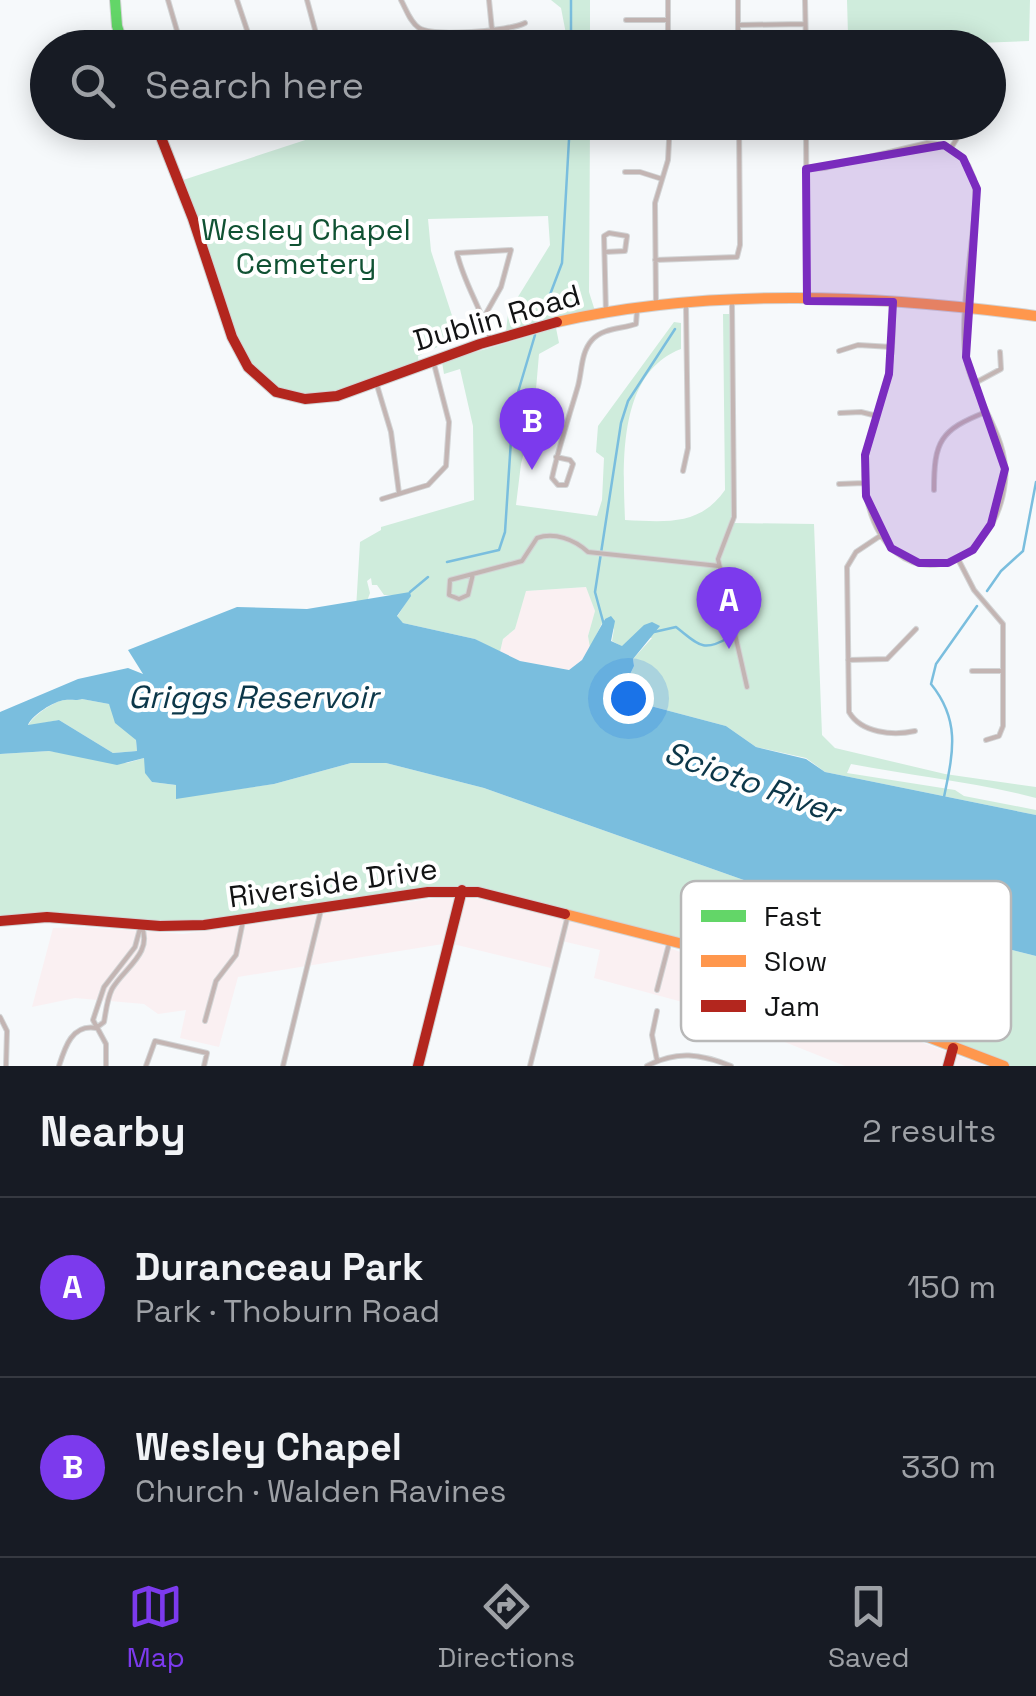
<!DOCTYPE html>
<meta charset="utf-8">
<style>
:root{--surface:#171b24;--page:#20242c;--text:#f1f3f6;--muted:#9ea1a6;--line:#363941;--accent:#7c3aed}
body{margin:0;font-family:"Space Grotesk",sans-serif;background:var(--page);color:var(--text)}
.you{position:absolute;left:628px;top:698px;width:35px;height:35px;margin:-25px;border:8px solid #fff;border-radius:50%;background:#1a73e8;box-shadow:0 0 0 15px #1a73e833}
.badge{display:grid;place-items:center;width:65px;height:65px;border-radius:50%;background:var(--accent);color:#fff;font-size:32px;font-weight:700}
.pin{position:absolute;translate:-50% -82px;filter:drop-shadow(0 2px 5px #0008)}
.pin::after{content:'';position:absolute;top:52px;width:35px;height:30px;background:inherit;clip-path:polygon(0 0,100% 0,50% 100%)}
.list{margin:0;padding:0;list-style:none}
h2{display:flex;justify-content:space-between;align-items:center;height:130px;margin:0;padding:0 40px;font-size:42px}
h2 small{font-size:32px;font-weight:400;color:var(--muted)}
.list li{display:grid;grid-template-columns:65px 1fr auto;gap:30px;align-items:center;box-sizing:border-box;height:180px;padding:0 40px;border-top:2px solid var(--line)}
.list b{display:block;font-size:38px;white-space:nowrap}
.list p{margin:0;font-size:32px;white-space:nowrap;color:var(--muted)}
.list em{font-size:32px;font-style:normal;color:var(--muted)}
.icon{flex:none;width:55px;height:55px;fill:none;stroke:currentColor;stroke-width:2;stroke-linecap:round;stroke-linejoin:round}
.map{position:relative;flex:none;width:1036px;height:1066px;overflow:hidden}
.search{position:absolute;background:var(--surface);box-shadow:0 5px 25px #0003;left:30px;right:30px;top:30px;height:110px;display:flex;align-items:center;gap:25px;box-sizing:border-box;padding:0 35px;border-radius:55px;color:var(--muted);font-size:38px}
.sheet{height:490px;background:var(--surface)}
nav{display:flex;justify-content:space-around;align-items:center;box-sizing:border-box;height:140px;border-top:2px solid var(--line);background:var(--surface);font-size:28px;color:var(--muted)}
nav a{display:grid;justify-items:center;gap:5px}
nav .on{color:var(--accent)}
.map>svg:first-child{display:block}
</style>
<div class="map">
<svg width="1036" height="1066" viewBox="0 0 1036 1066">
<rect width="100%" height="100%" fill="#f6f9fb"/>
<!-- commercial -->
<path fill="#faf0f2" d="M 587,587 L 595,611 L 588,636 L 590,648 L 582,660 L 569,670 L 520,661 L 500,652 L 503,639 L 515,629 L 525,591 Z
M 451,896 L 470,897 L 561,918 L 659,944 L 985,1066 L 845,1066 L 686,1003 L 594,978 L 600,950 L 562,941 L 555,969 L 449,943 L 238,977 L 219,1047 L 180,1038 L 186,1010 L 158,1014 L 144,1004 L 75,998 L 32,1007 L 53,928 L 81,927 L 183,934 Z"/>
<!-- green -->
<path fill="#cfecdc" d="M 551,0 L 590,0 L 590,47 L 561,47 L 567,39 L 561,8 Z
M 847,0 L 1030,0 L 1029,41 L 869,47 L 868,35 L 848,35 Z
M 389,122 L 590,123 L 589,292 L 595,311 L 506,332 L 508,313 L 550,245 L 548,216 L 428,219 L 431,251 L 459,337 L 418,356 L 419,366 L 337,396 L 304,400 L 269,387 L 241,354 L 180,181 L 339,129 L 339,125 Z
M 723,314 L 730,314 L 733,523 L 814,524 L 822,735 L 835,748 L 945,774 L 1036,787 L 1036,798 C 976,782 912,776 851,764 L 847,773 L 955,790 L 964,796 L 1036,810 L 1036,815 L 825,772 L 806,758 L 756,747 L 726,726 L 624,699 L 620,696 L 634,666 L 633,659 L 652,638 L 634,635 L 623,647 L 612,641 L 614,629 L 604,619 L 590,648 L 588,636 L 595,611 L 586,587 L 526,591 L 515,629 L 503,639 L 500,652 L 475,639 L 403,623 L 397,617 L 410,596 L 384,595 L 377,585 L 372,585 L 371,578 L 367,581 L 370,593 L 366,604 L 356,609 L 360,542 L 381,530 L 381,527 L 474,500 L 473,426 L 460,369 L 444,374 L 442,362 L 556,328 L 559,343 L 539,354 L 534,413 L 521,464 L 516,505 L 597,516 L 602,500 L 604,458 L 596,452 L 598,426 L 674,322 L 681,323 L 681,349 C 617,373 623,465 625,520 C 666,522 700,526 725,490 Z
M 82,699 L 109,704 L 136,740 L 137,751 L 113,753 L 59,720 L 28,726 C 32,716 53,702 64,700 C 70,699 76,701 82,699 Z
M 49,751 L 127,763 L 144,758 L 152,782 L 176,785 L 176,798 L 274,784 L 351,763 L 386,763 L 484,788 L 755,884 L 1036,956 L 1036,1066 L 1004,1066 L 705,952 L 500,896 L 454,890 L 204,925 L 72,918 L 0,921 L 0,754 Z"/>
<!-- water -->
<path fill="#7abede" fill-rule="evenodd" d="M 410,592 L 411,596 L 397,616 L 403,623 L 475,639 L 520,661 L 569,670 L 582,660 L 605,619 L 611,616 L 615,621 L 611,641 L 622,646 L 644,625 L 652,622 L 660,626 L 633,659 L 634,666 L 620,695 L 624,699 L 726,726 L 756,747 L 806,759 L 825,772 L 1036,815 L 1036,956 L 755,884 L 484,788 L 386,763 L 351,763 L 274,784 L 176,799 L 176,785 L 152,782 L 145,773 L 144,758 L 117,765 L 49,751 L 0,754 L 0,712 L 78,679 L 128,668 L 143,674 L 128,650 L 237,607 L 307,609 ZM 82,699 L 109,704 L 115,723 L 136,740 L 137,751 L 113,753 L 59,720 L 28,725 C 32,715 54,701 65,700 C 71,699 76,701 82,699 Z"/>
<g fill="none" stroke-linecap="round" stroke-linejoin="round">
<!-- stream -->
<path stroke="#7abede" stroke-width="2.5" d="M 571,0 L 571,48
M 540,321 L 562,263 L 570,122
M 447,562 L 499,550 L 505,532 L 513,409 L 535,335
M 987,591 L 1001,571 L 1023,551 L 1036,482
M 410,592 L 428,577
M 604,625 L 595,592 L 621,423 L 628,401 L 675,329
M 654,632 L 676,627 C 698,644 702,653 728,638
M 944,797 C 953,753 961,721 931,684 L 936,664 L 977,606"/>
<defs>
<path id="street" d="M 168,0 L 182,48
M 237,0 L 253,48
M 307,0 L 320,48
M 401,0 C 406,9 410,22 419,28 C 433,37 510,31 525,23
M 489,0 L 492,30
M 668,0 L 668,48
M 738,0 L 738,48
M 805,0 L 806,48
M 626,20 L 666,20
M 738,25 L 805,24
M 806,122 L 807,301
M 670,129 L 739,129
M 951,148 L 967,122
M 806,169 L 824,168 L 927,143 L 939,144 L 951,148 L 968,165 L 974,179 L 976,199 C 973,243 959,319 966,359 C 974,401 1010,437 1005,482 C 994,576 889,601 867,499 C 857,457 878,420 887,380 C 893,355 893,329 893,304
M 625,172 L 640,172 L 662,179
M 605,252 L 625,251 L 627,236 L 609,233 L 604,236 L 606,314
M 655,260 L 737,257 L 740,245 L 739,122
M 732,304 L 734,517 L 718,559 L 747,687
M 656,307 L 655,203 L 668,160 L 670,122
M 484,317 L 501,287 L 511,250 L 457,253 C 464,284 482,309 490,340
M 839,351 L 858,345 L 892,347
M 376,382 L 391,432 L 399,493
M 975,383 L 1001,369 L 1000,352
M 840,413 L 861,412 L 877,416
M 556,457 L 570,460 L 573,464 L 566,485 L 558,485 L 552,478 C 559,446 569,417 578,386 C 582,371 581,352 592,340 C 603,328 621,329 636,324 L 637,311
M 683,471 L 688,448 L 686,306
M 839,484 L 864,483
M 934,490 C 934,441 940,430 986,412
M 382,499 L 428,485 L 446,466 L 449,422 L 433,360
M 880,536 L 856,552 L 847,567 L 849,712 C 861,733 893,736 915,731
M 958,559 L 974,590 L 1003,624 L 1003,726 L 999,736 L 986,740
M 473,574 L 468,595 L 459,599 L 449,595 L 450,580 L 522,561 L 537,538 C 554,532 574,539 588,552 L 719,566
M 848,660 L 887,659 L 916,629
M 972,671 L 1002,671
M 657,990 L 670,940
M 657,1011 L 652,1035 L 657,1060
M 0,1017 L 7,1031 L 6,1066
M 205,1021 L 216,981 L 236,955 L 243,921
M 96,1028 L 104,1022 C 106,1011 107,999 112,989 C 124,968 154,953 141,925
M 59,1066 C 65,1047 72,1024 96,1028
M 106,1066 L 106,1044 L 93,1020 L 104,987 L 135,947 L 141,925
M 146,1066 L 155,1041 L 207,1053 L 204,1066
M 283,1066 L 321,910
M 530,1066 L 568,915
M 647,1066 C 677,1050 701,1054 731,1066"/>
<path id="fast" d="M 115,0 L 117,26 L 124,48"/>
<path id="slow" d="M 557,322 C 712,287 879,295 1036,316
M 565,914 L 687,945 L 1004,1066"/>
<path id="jam" d="M 155,122 L 193,219 L 232,337 L 248,367 L 276,392 L 305,399 L 337,396 L 480,344 L 557,322
M 0,921 L 47,917 L 160,926 L 204,925 L 428,892 L 478,892 L 565,914
M 418,1066 L 462,890
M 948,1066 L 953,1048"/>
</defs>
<!-- street casing -->
<use href="#street" stroke="#d2d4d5" stroke-width="6"/>
<!-- fast casing -->
<use href="#fast" stroke="#d2d4d5" stroke-width="12"/>
<!-- slow casing -->
<use href="#slow" stroke="#d2d4d5" stroke-width="12"/>
<!-- jam casing -->
<use href="#jam" stroke="#d2d4d5" stroke-width="12"/>
<!-- street -->
<use href="#street" stroke="#c3b5b3" stroke-width="4"/>
<!-- fast -->
<use href="#fast" stroke="#63d668" stroke-width="10"/>
<!-- slow -->
<use href="#slow" stroke="#ff974d" stroke-width="10"/>
<!-- jam -->
<use href="#jam" stroke="#b3261e" stroke-width="10"/>
</g>
<!-- marked area -->
<path fill="#7b2cbf" fill-opacity="0.2" stroke="#7b2cbf" stroke-width="8" stroke-linejoin="round" d="M 944,145 L 963,158 L 977,189 L 966,357 L 1005,469 L 991,524 L 973,550 L 948,563 L 919,563 L 891,548 L 866,496 L 865,455 L 889,374 L 893,302 L 807,301 L 806,169 Z"/>
<g text-anchor="middle" stroke-width="8" stroke-linejoin="round" paint-order="stroke">
<!-- park labels -->
<g font-size="30" fill="#105233" stroke="#fff">
<text x="306" y="240">Wesley Chapel<tspan x="306" dy="34">Cemetery</tspan></text>
</g>
<!-- street labels -->
<g font-size="30" fill="#121314" stroke="#fff">
<text transform="translate(497 318) rotate(-16)" y="10">Dublin Road</text>
<text transform="translate(333 883) rotate(-8)" y="10">Riverside Drive</text>
</g>
<!-- water labels -->
<g font-size="32" font-style="italic" fill="#0c3749" stroke="#fff">
<text x="253" y="708">Griggs Reservoir</text>
<text transform="translate(752 782) rotate(20)" y="11">Scioto River</text>
</g>
</g>
<!-- legend -->
<rect x="681" y="881" width="330" height="160" rx="15" fill="#fff" stroke="#b8b8b8" stroke-width="2.5"/>
<rect x="701" y="910" width="45" height="12" fill="#63d668"/>
<rect x="701" y="955" width="45" height="12" fill="#ff974d"/>
<rect x="701" y="1000" width="45" height="12" fill="#b3261e"/>
<g font-size="28" fill="#121314">
<text x="764" y="926">Fast</text>
<text x="764" y="971">Slow</text>
<text x="764" y="1016">Jam</text>
</g>
</svg>
<div class="you"></div>
<div class="pin badge" style="left:729px;top:649px">A</div>
<div class="pin badge" style="left:532px;top:470px">B</div>
<div class="search"><svg class="icon" aria-label="search" viewBox="0 0 24 24"><circle cx="10" cy="10" r="6"/><path d="M15 15l6 6"/></svg>Search here</div>
</div>
<section class="sheet">
<h2>Nearby<small>2 results</small></h2>
<ul class="list">
<li><span class="badge">A</span><div><b>Duranceau Park</b><p>Park · Thoburn Road</p></div><em>150 m</em></li>
<li><span class="badge">B</span><div><b>Wesley Chapel</b><p>Church · Walden Ravines</p></div><em>330 m</em></li>
</ul>
</section>
<nav>
<a class="on"><svg class="icon" aria-label="map" viewBox="0 0 24 24"><path d="M3 6l6-2 6 2 6-2v14l-6 2-6-2-6 2zM9 4v14M15 6v14"/></svg>Map</a>
<a><svg class="icon" aria-label="directions" viewBox="0 0 24 24"><path d="M12 3l9 9-9 9-9-9zM9 14v-3h6M13 9l2 2-2 2"/></svg>Directions</a>
<a><svg class="icon" aria-label="saved" viewBox="0 0 24 24"><path d="M7 4h10v16l-5-4-5 4z"/></svg>Saved</a>
</nav>
